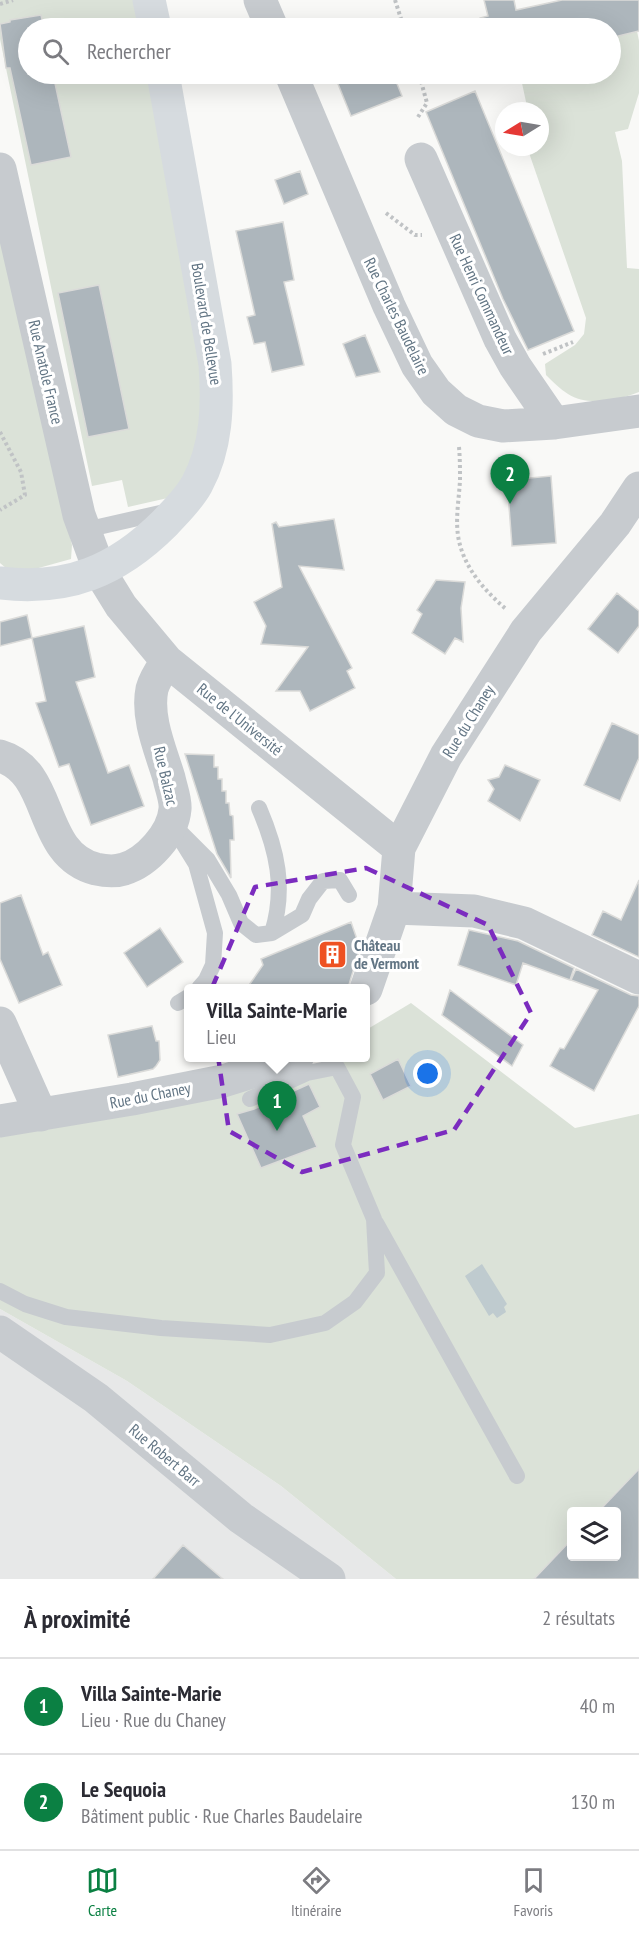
<!DOCTYPE html>
<html lang="fr">
<meta charset="utf-8">
<style>
:root{--surface:#fff;--page:#f7f7f7;--text:#2b2b33;--muted:#7c7c81;--line:#e1e1e2;--accent:#0b8043}
body{margin:0;font-family:"PT Sans Narrow",sans-serif;background:var(--page);color:var(--text)}
.controls{position:absolute;right:18px;bottom:18px;display:grid;overflow:hidden;border-radius:6px;box-shadow:0 6px 24px #0002}
.controls button{width:54px;height:54px;display:grid;place-items:center;padding:0;border:0;border-bottom:2px solid var(--line);background:var(--surface);color:var(--text);font:30px sans-serif}
.compass{position:absolute;left:495px;top:102px;width:54px;height:54px;border-radius:50%;background:var(--surface);box-shadow:0 6px 24px #0002;rotate:259deg}
.you{position:absolute;left:428px;top:1074px;width:21px;height:21px;margin:-15px;border:4px solid #fff;border-radius:50%;background:#1a73e8;box-shadow:0 0 0 9px #1a73e833}
.badge{display:grid;place-items:center;width:39px;height:39px;border-radius:50%;background:var(--accent);color:#fff;font-size:20px;font-weight:700}
.pin{position:absolute;translate:-50% -50px;filter:drop-shadow(0 2px 3px #0008)}
.pin::after{content:'';position:absolute;top:32px;width:21px;height:18px;background:inherit;clip-path:polygon(0 0,100% 0,50% 100%)}
.popup{position:absolute;left:184px;top:984px;width:186px;height:78px;box-sizing:border-box;display:grid;place-content:center;border-radius:6px;background:var(--surface);filter:drop-shadow(0 2px 4px #0005);font-size:20px;white-space:nowrap;color:var(--muted)}
.popup b{font-size:22px;color:var(--text)}
.popup::after{content:'';position:absolute;left:50%;top:100%;margin-left:-12px;border:12px solid transparent;border-top-color:var(--surface)}
.list{margin:0;padding:0;list-style:none}
h2{display:flex;justify-content:space-between;align-items:center;height:78px;margin:0;padding:0 24px;font-size:26px}
h2 small{font-size:20px;font-weight:400;color:var(--muted)}
.list li{display:grid;grid-template-columns:39px 1fr auto;gap:18px;align-items:center;box-sizing:border-box;height:96px;padding:0 24px;border-top:2px solid var(--line)}
.list b{display:block;font-size:22px;white-space:nowrap}
.list p{margin:0;font-size:20px;white-space:nowrap;color:var(--muted)}
.list em{font-size:20px;font-style:normal;color:var(--muted)}
.icon{flex:none;width:33px;height:33px;fill:none;stroke:currentColor;stroke-width:2;stroke-linecap:round;stroke-linejoin:round}
.map{position:relative;flex:none;width:639px;height:1579px;overflow:hidden}
.search{position:absolute;background:var(--surface);box-shadow:0 6px 24px #0002;left:18px;right:18px;top:18px;height:66px;display:flex;align-items:center;gap:15px;box-sizing:border-box;padding:0 21px;border-radius:33px;color:var(--muted);font-size:22px}
.sheet{height:270px;background:var(--surface)}
nav{display:flex;justify-content:space-around;align-items:center;box-sizing:border-box;height:84px;border-top:2px solid var(--line);background:var(--surface);font-size:16px;color:var(--muted)}
nav a{display:grid;justify-items:center;gap:3px}
nav .on{color:var(--accent)}
.map>svg:first-child{display:block}
</style>
<div class="map">
<svg width="639" height="1579" viewBox="0 0 639 1579">
<rect width="100%" height="100%" fill="#f9f9f7"/>
<!-- built -->
<path fill="#e7e8e8" d="M 0,1309 L 127,1381 L 281,1486 L 396,1579 L 0,1579 Z"/>
<!-- green -->
<path fill="#dbe2d8" d="M 0,0 L 138,0 L 144,28 L 28,28 L 28,74 L 152,74 L 209,396 L 181,495 L 128,507 L 122,480 L 92,486 L 0,39 Z
M 637,31 L 639,41 L 639,93 L 628,129 L 615,132 L 622,161 L 627,268 L 639,269 L 639,392 C 619,400 587,407 568,394 C 560,389 553,382 546,375 L 545,364 L 575,345 L 584,334 L 586,318 L 527,147 L 540,147 L 540,111 L 528,111 L 520,74 L 610,74 L 611,38 Z
M 0,229 L 72,545 L 71,559 L 35,569 L 7,569 L 0,563 Z
M 411,1003 L 575,1128 L 639,1114 L 639,1469 L 598,1511 L 572,1512 L 571,1539 L 534,1579 L 396,1579 L 281,1486 L 127,1381 L 0,1309 L 0,1133 L 324,1063 L 331,1058 L 366,1058 L 366,1030 Z"/>
<!-- water -->
<path fill="#bfcbcf" d="M 482,1264 L 507,1304 L 504,1307 L 506,1312 L 497,1318 L 493,1313 L 489,1316 L 465,1276 Z"/>
<!-- building -->
<path fill="#adb6bc" stroke="#dbdbd9" stroke-width="1.5" d="M 484,0 L 514,0 L 516,10 L 562,0 L 639,0 L 639,31 L 610,38 L 610,28 L 481,28 L 480,18 L 488,16 Z
M 41,15 L 44,28 L 28,28 L 28,74 L 53,74 L 71,157 L 31,165 L 10,68 L 6,68 L 0,24 L 10,22 L 10,20 Z
M 334,74 L 393,74 L 402,96 L 351,116 Z
M 475,91 L 574,331 L 528,350 L 503,299 L 426,112 Z
M 300,171 L 308,194 L 284,204 L 275,180 Z
M 283,222 L 294,280 L 284,282 L 304,365 L 272,372 L 265,342 L 254,344 L 247,317 L 255,315 L 236,231 Z
M 99,285 L 129,429 L 88,437 L 58,293 Z
M 365,335 L 380,372 L 356,377 L 343,344 Z
M 551,476 L 556,543 L 512,546 L 507,480 Z
M 334,519 L 344,570 L 299,566 L 352,668 L 347,671 L 355,688 L 310,711 L 300,691 L 276,691 L 308,647 L 261,644 L 266,626 L 254,602 L 282,587 L 272,524 L 276,522 L 279,527 Z
M 436,580 L 465,582 L 461,608 L 463,642 L 455,638 L 445,654 L 412,633 L 422,614 L 417,610 Z
M 617,593 L 639,611 L 639,626 L 618,653 L 588,629 Z
M 27,615 L 32,638 L 0,646 L 0,622 Z
M 84,626 L 95,677 L 76,682 L 108,773 L 129,765 L 144,806 L 91,825 L 69,764 L 59,767 L 36,703 L 46,701 L 32,638 Z
M 612,723 L 639,735 L 639,758 L 620,801 L 584,785 Z
M 185,754 L 214,755 L 214,767 L 218,767 L 218,779 L 222,779 L 222,791 L 226,791 L 226,803 L 229,803 L 230,815 L 233,816 L 234,840 L 230,840 L 231,878 L 217,854 Z
M 505,765 L 540,780 L 520,821 L 488,801 L 494,789 L 488,780 L 499,777 Z
M 639,880 L 639,957 L 592,935 L 603,911 L 621,920 Z
M 21,895 L 43,955 L 48,952 L 62,985 L 19,1003 L 0,959 L 0,903 Z
M 351,922 L 360,948 L 348,988 L 247,988 L 263,965 L 261,959 Z
M 160,928 L 183,962 L 147,987 L 124,953 Z
M 469,930 L 518,941 L 574,968 L 570,980 L 523,963 L 516,985 L 458,965 Z
M 576,969 L 631,995 L 639,996 L 639,1006 L 594,1091 L 550,1066 L 560,1048 L 564,1049 L 598,990 L 571,980 Z
M 450,990 L 523,1045 L 512,1066 L 442,1015 Z
M 152,1026 L 156,1041 L 159,1041 L 160,1060 L 156,1066 L 153,1069 L 118,1077 L 108,1035 Z
M 398,1059 L 411,1086 L 383,1100 L 370,1074 Z
M 309,1084 L 320,1107 L 303,1116 L 317,1147 L 261,1168 L 237,1114 L 254,1109 Z
M 639,1469 L 639,1579 L 534,1579 L 572,1539 L 572,1557 L 616,1557 L 616,1512 L 598,1512 Z
M 183,1545 L 223,1579 L 153,1579 Z"/>
<g fill="none" stroke-linecap="round" stroke-linejoin="round">
<!-- path -->
<path stroke="#c0c3c5" stroke-width="4" stroke-dasharray="3 3" stroke-linecap="butt" d="M 395,0 L 404,28
M 0,4 L 13,0
M 418,117 L 427,103 L 419,74
M 386,213 L 415,235 L 422,235
M 543,354 L 573,342
M 0,432 L 21,472 L 25,495 L 0,510
M 459,447 C 460,458 460,469 460,480 C 459,501 454,524 460,545 C 467,571 486,592 506,609"/>
<!-- service -->
<path stroke="#c7cbcf" stroke-width="16" d="M 85,530 L 169,511
M 259,808 C 277,850 286,888 272,933
M 172,824 L 208,860 L 229,895 L 241,923 L 256,935 L 272,933 L 302,915 L 309,899 L 323,881 L 340,880 L 349,895
M 183,843 L 196,864 L 215,933 L 213,965 L 206,980 L 199,988
M 178,1003 L 188,997
M 376,1223 L 517,1476
M 0,1291 L 25,1304 L 66,1317 L 161,1328 L 270,1335 L 325,1323 L 355,1302 L 377,1273 L 374,1219 L 343,1145 L 353,1097 L 337,1067 L 307,1073 L 250,1099"/>
<!-- minor -->
<path stroke="#c7cbcf" stroke-width="33" d="M 260,0 L 272,28
M 291,74 L 389,306 L 417,365 L 436,392 L 456,410 L 478,421 L 503,426 L 554,423 L 639,411
M 421,159 L 500,339 L 515,366 L 554,423
M 0,169 L 79,515 L 100,572 L 121,606 L 167,661 L 399,848
M 0,756 C 55,772 37,854 96,869 C 105,871 115,872 124,869 C 147,862 173,834 175,809 C 176,800 171,788 169,778 C 161,751 146,718 152,689 C 155,678 161,670 167,661
M 394,908 L 474,911 L 524,923 L 639,978
M 366,989 L 394,908 L 399,848 L 446,756 L 526,631 L 615,524 L 639,488
M 0,1023 L 41,1115
M 0,1121 L 132,1099 L 223,1081 L 297,1058
M 0,1332 L 96,1398 L 241,1518 L 329,1579"/>
<!-- secondary -->
<path stroke="#d6dbdf" stroke-width="33" d="M 149,0 L 155,28
M 0,583 C 68,591 117,571 165,523 C 176,511 189,499 197,484 C 217,447 218,405 215,364 L 163,74"/>
</g>
<!-- marked area -->
<path fill="none" stroke="#7b2cbf" stroke-width="4.5" stroke-dasharray="12 8" stroke-linejoin="round" d="M 366,868 L 488,925 L 531,1013 L 454,1130 L 302,1172 L 229,1131 L 209,995 L 255,887 Z"/>
<!-- icons -->
<defs>
<symbol id="building-square" viewBox="-11 -11 22 22"><rect x="-9" y="-9" width="18" height="18" rx="4" fill="#ee5122" stroke="#fff"/><path d="M-4-6H4V6H1V3H-1V6H-4ZM-2.5-4.3h1.7v1.8h-1.7ZM.8-4.3h1.7v1.8H.8ZM-2.5-1h1.7V.8h-1.7ZM.8-1h1.7V.8H.8Z" fill="#fff"/></symbol>
</defs>
<g fill-rule="evenodd">
<use href="#building-square" x="316" y="938" width="33" height="33"/>
</g>
<g text-anchor="middle" stroke-width="6" stroke-linejoin="round" paint-order="stroke">
<!-- street labels -->
<g font-size="16" fill="#627584" stroke="#fff">
<text transform="translate(482 294) rotate(65)" y="6">Rue Henri Commandeur</text>
<text transform="translate(397 316) rotate(64)" y="6">Rue Charles Baudelaire</text>
<text transform="translate(207 324) rotate(81)" y="6">Boulevard de Bellevue</text>
<text transform="translate(46 372) rotate(77)" y="6">Rue Anatole France</text>
<text transform="translate(240 719) rotate(39)" y="6">Rue de l'Université</text>
<text transform="translate(468 721) rotate(-58)" y="6">Rue du Chaney</text>
<text transform="translate(166 776) rotate(77)" y="6">Rue Balzac</text>
<text transform="translate(150 1095) rotate(-11)" y="6">Rue du Chaney</text>
<text transform="translate(165 1455) rotate(40)" y="6">Rue Robert Barr</text>
</g>
<!-- poi labels -->
<g font-size="16" font-weight="bold" fill="#627584" stroke="#fff" text-anchor="start">
<text x="354" y="951">Château<tspan x="354" dy="18">de Vermont</tspan></text>
</g>
</g>
</svg>
<div class="controls">
<button><svg class="icon" aria-label="layers" viewBox="0 0 24 24"><path d="M12 4l9 5-9 5-9-5zM3 14l9 5 9-5"/></svg></button>
</div>
<svg class="compass" viewBox="-18 -18 36 36"><path d="M0-13l5 13h-10z" fill="#e53935"/><path d="M0 13l5-13h-10z" fill="#7c7c81"/></svg>
<div class="you"></div>
<div class="pin badge" style="left:277px;top:1131px">1</div>
<div class="popup"><b>Villa Sainte-Marie</b>Lieu</div>
<div class="pin badge" style="left:510px;top:504px">2</div>
<div class="search"><svg class="icon" aria-label="search" viewBox="0 0 24 24"><circle cx="10" cy="10" r="6"/><path d="M15 15l6 6"/></svg>Rechercher</div>
</div>
<section class="sheet">
<h2>À proximité<small>2 résultats</small></h2>
<ul class="list">
<li><span class="badge">1</span><div><b>Villa Sainte-Marie</b><p>Lieu · Rue du Chaney</p></div><em>40 m</em></li>
<li><span class="badge">2</span><div><b>Le Sequoia</b><p>Bâtiment public · Rue Charles Baudelaire</p></div><em>130 m</em></li>
</ul>
</section>
<nav>
<a class="on"><svg class="icon" aria-label="map" viewBox="0 0 24 24"><path d="M3 6l6-2 6 2 6-2v14l-6 2-6-2-6 2zM9 4v14M15 6v14"/></svg>Carte</a>
<a><svg class="icon" aria-label="directions" viewBox="0 0 24 24"><path d="M12 3l9 9-9 9-9-9zM9 14v-3h6M13 9l2 2-2 2"/></svg>Itinéraire</a>
<a><svg class="icon" aria-label="saved" viewBox="0 0 24 24"><path d="M7 4h10v16l-5-4-5 4z"/></svg>Favoris</a>
</nav>
